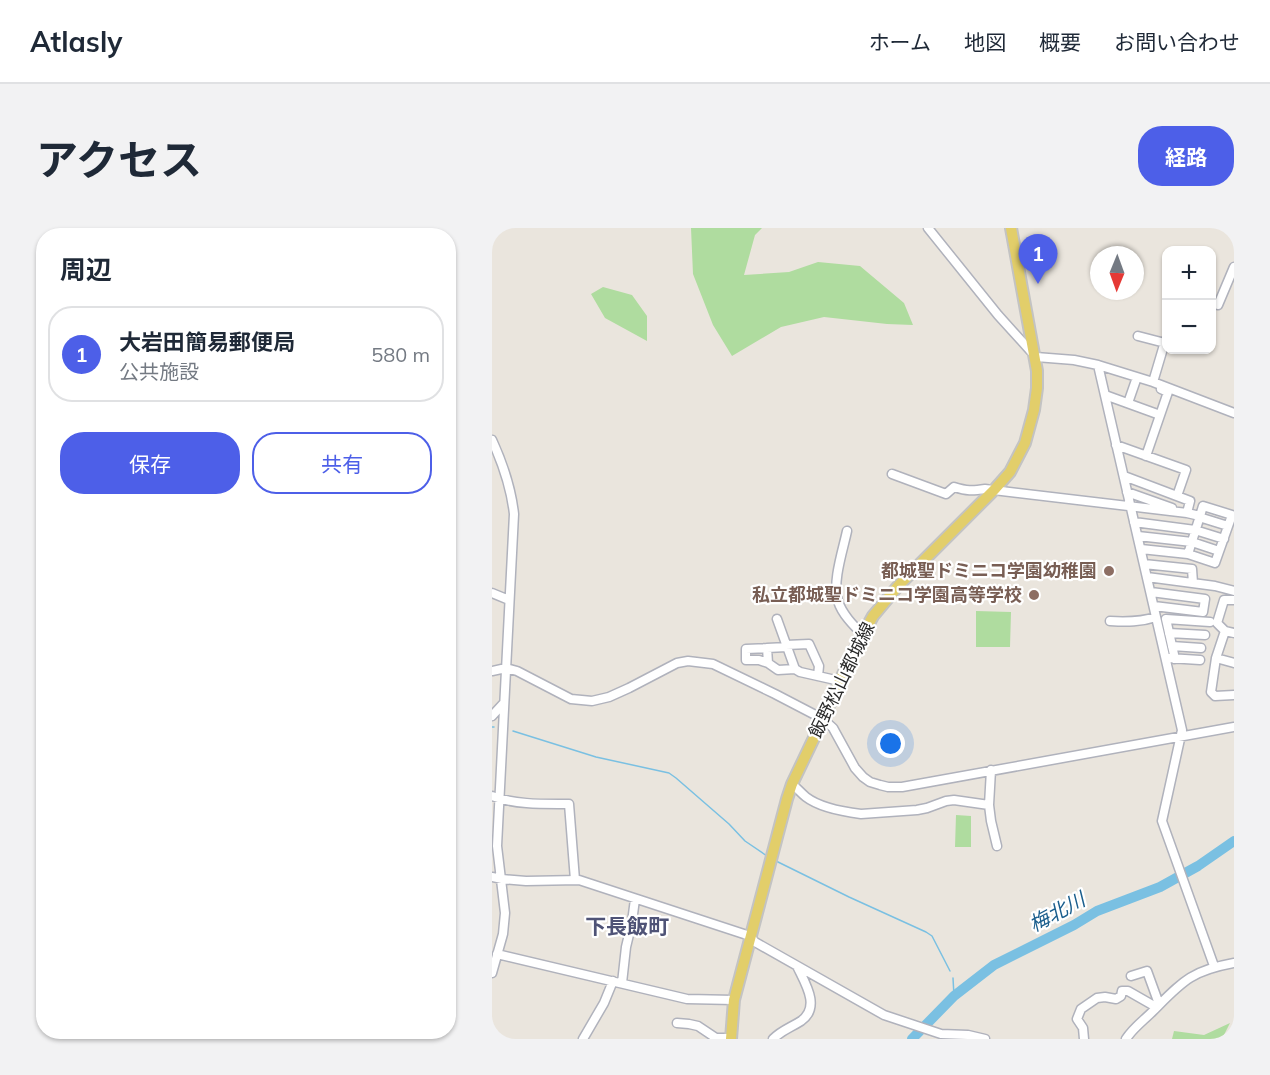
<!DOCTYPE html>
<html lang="ja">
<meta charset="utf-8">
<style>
:root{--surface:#fff;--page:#f2f2f3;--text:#1f2937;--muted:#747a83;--line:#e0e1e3;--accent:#4d5fe8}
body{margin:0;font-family:Mulish,"Noto Sans JP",sans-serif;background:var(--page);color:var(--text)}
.controls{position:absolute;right:18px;top:18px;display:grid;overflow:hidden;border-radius:12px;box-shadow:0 2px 4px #0004}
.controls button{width:54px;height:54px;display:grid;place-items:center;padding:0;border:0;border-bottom:2px solid var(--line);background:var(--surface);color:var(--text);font:30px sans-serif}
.compass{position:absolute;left:598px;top:18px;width:54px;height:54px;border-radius:50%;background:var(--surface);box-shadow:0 2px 4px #0004;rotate:181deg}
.you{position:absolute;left:399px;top:516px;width:21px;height:21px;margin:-15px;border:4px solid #fff;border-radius:50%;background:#1a73e8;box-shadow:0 0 0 9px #1a73e833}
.badge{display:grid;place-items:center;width:39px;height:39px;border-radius:50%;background:var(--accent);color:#fff;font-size:20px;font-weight:700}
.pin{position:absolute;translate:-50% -50px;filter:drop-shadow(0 2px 3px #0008)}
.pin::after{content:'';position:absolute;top:32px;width:21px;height:18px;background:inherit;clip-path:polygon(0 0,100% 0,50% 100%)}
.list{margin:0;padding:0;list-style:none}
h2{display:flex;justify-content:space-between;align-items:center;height:78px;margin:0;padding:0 24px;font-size:26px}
h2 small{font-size:20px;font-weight:400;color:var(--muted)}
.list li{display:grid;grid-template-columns:39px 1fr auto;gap:18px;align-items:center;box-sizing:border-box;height:96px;margin:0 12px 12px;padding:0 12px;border:2px solid var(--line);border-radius:24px}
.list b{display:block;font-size:22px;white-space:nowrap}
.list p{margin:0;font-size:20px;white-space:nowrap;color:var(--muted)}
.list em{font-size:20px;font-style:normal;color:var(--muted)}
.actions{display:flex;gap:12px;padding:18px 24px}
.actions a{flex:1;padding:14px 0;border:2px solid var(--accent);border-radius:24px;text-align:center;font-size:21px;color:var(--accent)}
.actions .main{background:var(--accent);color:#fff}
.map{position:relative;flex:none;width:742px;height:811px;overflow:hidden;border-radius:24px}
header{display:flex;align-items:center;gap:36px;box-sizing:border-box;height:84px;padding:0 30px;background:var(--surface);border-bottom:2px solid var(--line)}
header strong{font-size:28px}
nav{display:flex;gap:33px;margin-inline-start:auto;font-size:21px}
.intro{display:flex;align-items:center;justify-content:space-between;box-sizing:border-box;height:144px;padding:0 36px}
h1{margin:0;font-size:42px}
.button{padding:15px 27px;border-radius:24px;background:var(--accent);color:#fff;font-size:21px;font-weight:700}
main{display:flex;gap:36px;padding:0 36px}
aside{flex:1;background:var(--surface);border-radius:24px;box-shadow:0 2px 4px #0004}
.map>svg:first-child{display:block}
</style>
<header>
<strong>Atlasly</strong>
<nav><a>ホーム</a><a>地図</a><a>概要</a><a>お問い合わせ</a></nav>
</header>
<div class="intro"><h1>アクセス</h1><a class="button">経路</a></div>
<main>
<aside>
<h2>周辺<small></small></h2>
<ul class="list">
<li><span class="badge">1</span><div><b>大岩田簡易郵便局</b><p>公共施設</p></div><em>580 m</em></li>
</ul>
<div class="actions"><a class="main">保存</a><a>共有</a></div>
</aside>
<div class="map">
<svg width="742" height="811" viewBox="0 0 742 811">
<rect width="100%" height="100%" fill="#eae5dd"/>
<!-- green -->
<path fill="#afdc9f" d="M 199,0 L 270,0 L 263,7 L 252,47 L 297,44 L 326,34 L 368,38 L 412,75 L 421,97 L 395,96 L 332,89 L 289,99 L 240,128 L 221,97 L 201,46 Z
M 111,59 L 140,67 L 155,88 L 155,113 L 113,90 L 99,66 Z
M 484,383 L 519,384 L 518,419 L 484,419 Z
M 464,587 L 479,588 L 479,619 L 463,619 Z
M 738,795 L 730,811 L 680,811 L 682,803 L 712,807 Z"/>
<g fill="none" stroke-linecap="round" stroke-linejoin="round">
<!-- stream -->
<path stroke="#7ac0e2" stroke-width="1.5" d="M 0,499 L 2,499
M 21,503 L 104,529 L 177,545 L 184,550 L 237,596 L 253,613 L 275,628
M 284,633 L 357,669 L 434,704 L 440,708 L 458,743
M 461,750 L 462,768"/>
<!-- river -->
<path stroke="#7ac0e2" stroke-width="10" d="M 420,811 L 462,768 L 502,737 L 582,697 L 605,683 L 668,659 L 706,638 L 742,613"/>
<defs>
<path id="minor" d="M 436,0 L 506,87 L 544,129 L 582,132 L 606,137 L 661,154 L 742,185
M 720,75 L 726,77 L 742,39
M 646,108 L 673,115
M 606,137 L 690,502 L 670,593 L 722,738
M 661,154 L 672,117 L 674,112
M 613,167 L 668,187
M 636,175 L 644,152
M 0,212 C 11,236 19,259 22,286 L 5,618 L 13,685 L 11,706 L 0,745
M 624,217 L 694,242 L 685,268
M 654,228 L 676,164 L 669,161
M 400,246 L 454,266 L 462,259 C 475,263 480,263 493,261 L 695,285
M 632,248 L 698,273 L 695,285 L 708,288 L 696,326 L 649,321
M 635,264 L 680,280
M 707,289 L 736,298
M 642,294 L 703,302 L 732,311
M 355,303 C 351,322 340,354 346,373 C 350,386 361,397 371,407
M 646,308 L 700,314 L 727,323
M 696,326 L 723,335 L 740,287 L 711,278 L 708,288
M 652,336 L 700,341 L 701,355
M 655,349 L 723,358 L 742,363
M 659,364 L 713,371 L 711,384 L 662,378
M 0,365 L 17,372
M 742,372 L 732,372 L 725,395 L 733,403 L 742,405
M 285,391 L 303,441
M 618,393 C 635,394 649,394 664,389
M 733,403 L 724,430 L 719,464 L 723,468 L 742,467
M 677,405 L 713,407
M 294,417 L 317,416 L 327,438 L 326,448
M 680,418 L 709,420
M 275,420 L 295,419
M 677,430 L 708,432
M 724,430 L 742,435
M 683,431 L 674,391 L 718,394
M 276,435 L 267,432 L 254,432 L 254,421 L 275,420 L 276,435 L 286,442 L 303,441 L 308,444 L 348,453
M 0,443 L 14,440 L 25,443 L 79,471 L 100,473 L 117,469 L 137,460 L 185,435 L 196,433 L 221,436 L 283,466 L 331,491 L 341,500 L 363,540 L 371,549 L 378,554 L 388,557 L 396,559 L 410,559 L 742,499
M 0,488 L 11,476
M 300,556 C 305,560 309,565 314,569 C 327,579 353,584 369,586 L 425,582 L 435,580 L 454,573 L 462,572 L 497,577 L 499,542
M 0,568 C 24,577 52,576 77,576 L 83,652
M 497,577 L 499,593 L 505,618
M 0,649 L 10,651 L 34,653 L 87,652 L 258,708 L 263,714 L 392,787 L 449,806 L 476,807 L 493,811
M 5,726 L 195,771 L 242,772
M 639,748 L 655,743 L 667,776
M 130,755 L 134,719 L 140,694 L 143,671
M 185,795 L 197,796 L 206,798 L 224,810 L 239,810
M 91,811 L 112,775 L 121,753
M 281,811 C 290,802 298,800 309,793 C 329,779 313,755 305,738
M 592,811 L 591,800 L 585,791 L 589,781 L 605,770 L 613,769 L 624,771 L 629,768 L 630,763 L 636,763 L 664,779
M 634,811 C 641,800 651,793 660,784 C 690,754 698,743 742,735"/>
<path id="major" d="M 239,811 L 242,772 L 295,571 L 300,556 L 331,491 L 360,426 L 381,388 L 407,357 L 503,261 L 518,244 L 533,215 L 542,182 L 545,160 L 545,143 L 519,0"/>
</defs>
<!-- minor casing -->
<use href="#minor" stroke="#b0b2bc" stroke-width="11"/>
<!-- major casing -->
<use href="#major" stroke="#c3c3c3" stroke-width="14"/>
<!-- minor -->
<use href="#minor" stroke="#fff" stroke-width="8"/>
<!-- major -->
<use href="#major" stroke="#e2ce6a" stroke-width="10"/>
</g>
<!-- markers -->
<g fill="#8d6e63" stroke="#fff" stroke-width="2">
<circle cx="617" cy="343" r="6"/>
<circle cx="542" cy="367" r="6"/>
</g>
<g text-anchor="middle" stroke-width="4.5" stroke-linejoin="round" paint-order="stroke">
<!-- education labels -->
<g font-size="18" font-weight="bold" fill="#785e54" stroke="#fff" text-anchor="end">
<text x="605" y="349">都城聖ドミニコ学園幼稚園</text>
<text x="530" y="373">私立都城聖ドミニコ学園高等学校</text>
</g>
<!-- street labels -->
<g font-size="18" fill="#2a2a2a" stroke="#fff">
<text transform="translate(350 452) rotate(-64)" y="6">飯野松山都城線</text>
</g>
<!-- water labels -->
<g font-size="20" font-style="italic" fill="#1b5e8d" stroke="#fff">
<text transform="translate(565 684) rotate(-28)" y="7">梅北川</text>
</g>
<!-- quarter labels -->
<g font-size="21" font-weight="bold" fill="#4f5376" stroke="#fff">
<text x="135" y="706">下長飯町</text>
</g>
</g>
</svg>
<div class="controls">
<button>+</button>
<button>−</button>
</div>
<svg class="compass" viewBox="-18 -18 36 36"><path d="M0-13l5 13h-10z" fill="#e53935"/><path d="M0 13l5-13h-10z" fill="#747a83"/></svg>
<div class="you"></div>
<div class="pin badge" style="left:546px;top:56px">1</div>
</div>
</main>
